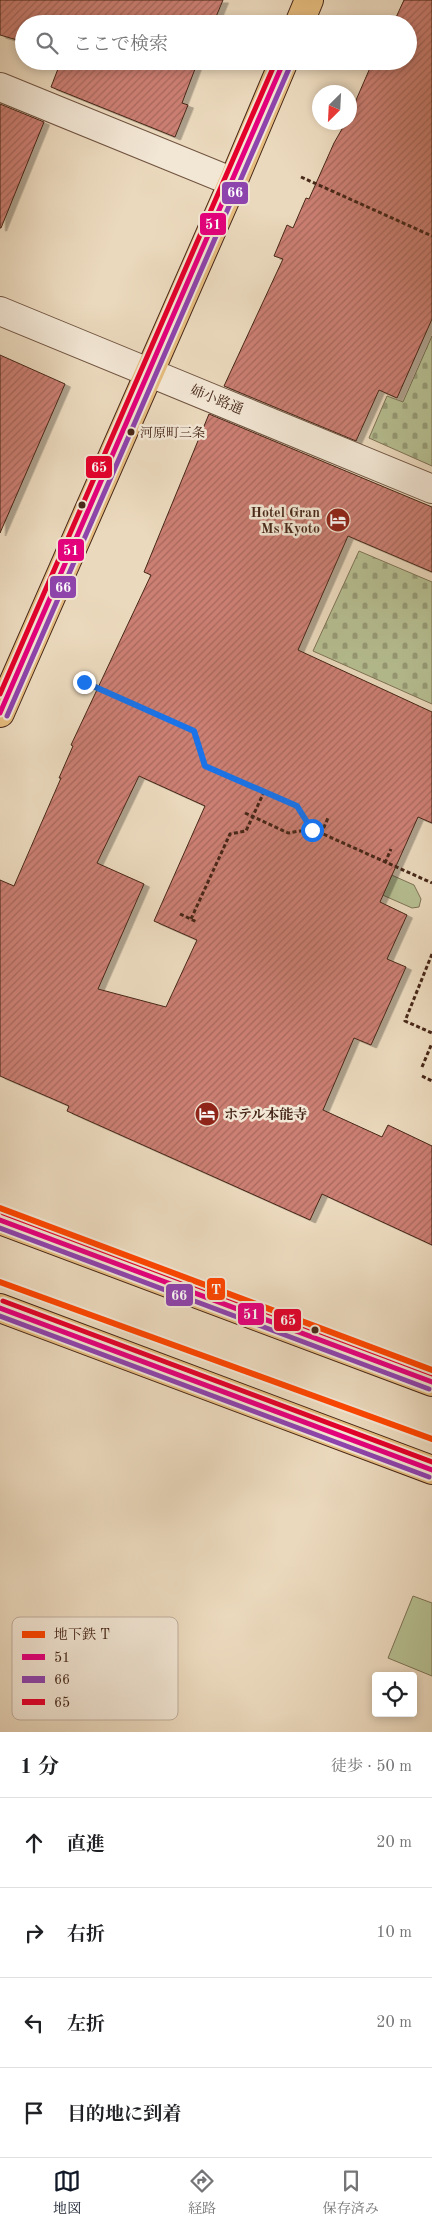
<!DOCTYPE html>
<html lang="ja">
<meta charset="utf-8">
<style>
:root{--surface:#fff;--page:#f6f6f6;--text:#202124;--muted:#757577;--line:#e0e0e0;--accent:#111827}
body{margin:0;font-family:"Old Standard TT","Noto Serif JP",serif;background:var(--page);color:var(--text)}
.controls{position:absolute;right:15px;bottom:15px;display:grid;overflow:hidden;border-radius:5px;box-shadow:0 2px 8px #0003}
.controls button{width:45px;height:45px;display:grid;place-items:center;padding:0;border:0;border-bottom:1px solid var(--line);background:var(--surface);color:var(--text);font:25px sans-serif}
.compass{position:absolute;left:312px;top:85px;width:45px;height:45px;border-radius:50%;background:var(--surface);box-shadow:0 2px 8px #0003;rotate:204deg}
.stop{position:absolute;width:15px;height:15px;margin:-11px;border:4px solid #1a73e8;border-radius:50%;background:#fff}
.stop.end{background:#1a73e8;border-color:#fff;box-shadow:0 1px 5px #0008}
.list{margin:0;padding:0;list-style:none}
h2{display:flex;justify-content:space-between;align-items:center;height:65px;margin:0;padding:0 20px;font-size:21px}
h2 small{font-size:16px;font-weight:400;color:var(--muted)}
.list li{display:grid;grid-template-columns:32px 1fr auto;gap:15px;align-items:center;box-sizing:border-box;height:90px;padding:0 20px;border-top:1px solid var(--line)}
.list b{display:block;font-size:19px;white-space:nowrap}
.list em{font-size:16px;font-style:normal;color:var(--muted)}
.icon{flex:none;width:28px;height:28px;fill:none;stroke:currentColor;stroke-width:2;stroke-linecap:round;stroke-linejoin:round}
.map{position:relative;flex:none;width:432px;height:1732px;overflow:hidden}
.search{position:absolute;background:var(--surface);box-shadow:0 2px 8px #0003;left:15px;right:15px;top:15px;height:55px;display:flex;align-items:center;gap:12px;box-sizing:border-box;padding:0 18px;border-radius:28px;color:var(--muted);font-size:19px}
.sheet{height:425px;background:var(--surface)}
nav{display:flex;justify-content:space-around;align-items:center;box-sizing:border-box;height:70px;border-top:1px solid var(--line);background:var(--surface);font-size:14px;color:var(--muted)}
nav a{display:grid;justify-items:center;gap:2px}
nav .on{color:var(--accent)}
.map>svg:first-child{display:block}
</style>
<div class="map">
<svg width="432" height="1732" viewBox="0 0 432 1732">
<defs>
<pattern id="cemetery-stones" width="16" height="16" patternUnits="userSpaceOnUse" patternTransform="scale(1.25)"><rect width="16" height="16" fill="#b6bf92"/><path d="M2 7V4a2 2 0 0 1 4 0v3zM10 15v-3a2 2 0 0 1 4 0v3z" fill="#969b76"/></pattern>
<pattern id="building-hatch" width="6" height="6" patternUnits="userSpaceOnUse" patternTransform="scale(1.25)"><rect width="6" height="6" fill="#cc7f73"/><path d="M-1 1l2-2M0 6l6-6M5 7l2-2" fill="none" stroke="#a7685d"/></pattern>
<filter id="shadow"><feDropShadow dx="5.5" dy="3" stdDeviation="0" flood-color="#0004"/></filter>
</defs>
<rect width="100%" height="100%" fill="#ebd9bd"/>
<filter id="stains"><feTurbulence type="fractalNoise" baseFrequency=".004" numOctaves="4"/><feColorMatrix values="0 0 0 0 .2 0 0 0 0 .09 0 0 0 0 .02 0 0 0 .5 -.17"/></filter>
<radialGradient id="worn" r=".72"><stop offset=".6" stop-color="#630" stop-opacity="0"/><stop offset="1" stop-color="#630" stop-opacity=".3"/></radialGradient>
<!-- green -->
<path fill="#b6bf92" stroke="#7e7355" d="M 258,840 L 315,841 L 414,885 L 421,899 L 419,907 L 412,908 Z
M 413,1596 L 432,1603 L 432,1676 L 388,1658 Z"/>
<!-- cemetery -->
<path fill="url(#cemetery-stones)" stroke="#7e7355" d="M 432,336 L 432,466 L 369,438 L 387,396 L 403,402 Z
M 359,551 L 432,582 L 432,704 L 313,651 Z"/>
<!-- building -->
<path fill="url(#building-hatch)" stroke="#472718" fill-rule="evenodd" filter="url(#shadow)" d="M 0,0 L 223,0 L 213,24 L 24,24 L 24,42 L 0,35 Z
M 404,0 L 432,0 L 432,319 L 397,398 L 379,390 L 356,441 L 224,386 L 283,259 L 274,256 L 287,225 L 293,228 L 306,198 L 309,199 L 334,143 L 346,122 L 350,122 L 350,114 L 373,61 L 408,61 L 408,24 L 393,24 Z
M 61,61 L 198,61 L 182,103 L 188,105 L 175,137 L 51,87 Z
M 0,104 L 44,122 L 1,228 L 0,228 Z
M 0,355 L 65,384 L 0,533 Z
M 209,414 L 432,507 L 432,572 L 348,536 L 298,650 L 432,712 L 432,823 L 418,817 L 380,902 L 407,915 L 387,959 L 406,967 L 371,1045 L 354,1038 L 323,1110 L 382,1137 L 388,1125 L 432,1146 L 432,1245 L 322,1194 L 310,1220 L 67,1111 L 69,1106 L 0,1076 L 0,880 L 14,886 L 61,778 L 59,778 L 73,746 L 71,745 L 151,575 L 144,572 ZM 139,776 L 205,806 L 154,921 L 197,940 L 166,1007 L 98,989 L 144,884 L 97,863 Z"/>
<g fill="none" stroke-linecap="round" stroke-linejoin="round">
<defs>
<path id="minor" d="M 0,87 L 233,182
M 0,311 L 432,489"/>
<path id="major" d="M 299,24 L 309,0
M 0,713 L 233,182 L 284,61
M 0,1220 L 432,1382
M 0,1308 L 432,1470"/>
</defs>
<!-- minor casing -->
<use href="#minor" stroke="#705441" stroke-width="30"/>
<!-- major casing -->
<use href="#major" stroke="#472718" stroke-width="30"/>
<!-- path -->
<path stroke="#472718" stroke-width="3" stroke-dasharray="4 2.5" stroke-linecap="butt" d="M 301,177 L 432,236
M 84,682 L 194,731 L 205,766 L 297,806 L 312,829
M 245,813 L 288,833 L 312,829 L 432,883
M 321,834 L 328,818
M 385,863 L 391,849
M 180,914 L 197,922
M 191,919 L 230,834 L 246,831 L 264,792
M 432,954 L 405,1021 L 432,1033
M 422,1067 L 432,1043
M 422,1076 L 432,1081"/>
<!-- minor -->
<use href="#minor" stroke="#f2e6d4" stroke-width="28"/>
<!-- major -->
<use href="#major" stroke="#e6bc7e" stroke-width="28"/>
<defs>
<path id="bus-1" d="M 0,713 L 284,61
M 0,1220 L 432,1382
M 0,1308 L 432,1470"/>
<path id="bus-2" d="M 7,716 L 291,64
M 0,1228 L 429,1389
M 0,1316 L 429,1477"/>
<path id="bus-3" d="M 0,694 L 276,61
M 3,1213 L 432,1374
M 3,1301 L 432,1462"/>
</defs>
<!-- bus-1 casing -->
<use href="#bus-1" stroke="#f2e6d4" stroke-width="9"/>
<!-- bus-2 casing -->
<use href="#bus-2" stroke="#f2e6d4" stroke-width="9"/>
<!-- bus-3 casing -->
<use href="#bus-3" stroke="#f2e6d4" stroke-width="9"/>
<!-- bus-1 -->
<use href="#bus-1" stroke="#e5007d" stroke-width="5"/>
<!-- bus-2 -->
<use href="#bus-2" stroke="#8e44ad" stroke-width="5"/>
<!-- bus-3 -->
<use href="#bus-3" stroke="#e4002b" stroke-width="5"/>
<defs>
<path id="metro-1" d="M 0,1208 L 432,1370
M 0,1282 L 432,1439"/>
</defs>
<!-- metro-1 casing -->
<use href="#metro-1" stroke="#f2e6d4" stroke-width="10"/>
<!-- metro-1 -->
<use href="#metro-1" stroke="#ff4500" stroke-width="6"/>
</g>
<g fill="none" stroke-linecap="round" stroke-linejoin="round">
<!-- route -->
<path stroke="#1a73e8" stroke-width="6" d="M 84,682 L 194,731 L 205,766 L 297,806 L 312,830"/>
</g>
<!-- icons -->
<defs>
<symbol id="hotel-disc" viewBox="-11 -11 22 22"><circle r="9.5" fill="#8f2418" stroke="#f2e6d4"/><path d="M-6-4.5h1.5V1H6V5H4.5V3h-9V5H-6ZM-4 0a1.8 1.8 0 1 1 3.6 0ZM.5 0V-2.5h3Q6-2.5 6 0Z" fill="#fff"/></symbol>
</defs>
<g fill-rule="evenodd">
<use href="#hotel-disc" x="324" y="506" width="28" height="28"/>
<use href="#hotel-disc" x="193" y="1100" width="28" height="28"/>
</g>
<!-- markers -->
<g fill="#472718" stroke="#f2e6d4" stroke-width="2">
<circle cx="131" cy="432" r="4.5"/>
<circle cx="82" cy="505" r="4.5"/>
<circle cx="315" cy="1330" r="4.5"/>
</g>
<g text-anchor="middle" stroke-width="5" stroke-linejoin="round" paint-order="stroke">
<!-- bus labels -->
<g font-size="13" fill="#472718" stroke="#f2e6d4" text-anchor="start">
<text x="140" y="437">河原町三条</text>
</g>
<!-- street labels -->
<g font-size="14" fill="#472718" stroke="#f2e6d4">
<text transform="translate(217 399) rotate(22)" y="5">姉小路通</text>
</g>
<!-- poi labels -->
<g font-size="14" font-weight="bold" fill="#472718" stroke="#f2e6d4" text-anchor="end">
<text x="320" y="517">Hotel Gran<tspan x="320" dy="16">Ms Kyoto</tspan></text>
<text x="224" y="1119" text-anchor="start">ホテル本能寺</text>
</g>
</g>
<!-- legend -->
<rect x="12" y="1617" width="166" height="103" rx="8" fill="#f2e6d4" stroke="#bfad9c" stroke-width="1"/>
<rect x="22" y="1631" width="23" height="7" fill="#ff4500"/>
<rect x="22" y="1654" width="23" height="6" fill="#e5007d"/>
<rect x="22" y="1676" width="23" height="7" fill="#8e44ad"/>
<rect x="22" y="1699" width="23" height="6" fill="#e4002b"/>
<g font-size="14" fill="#472718">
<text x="54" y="1639">地下鉄 T</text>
<text x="54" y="1662">51</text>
<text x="54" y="1684">66</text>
<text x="54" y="1707">65</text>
</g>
<g stroke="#f2e6d4" stroke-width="2">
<rect x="221" y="181" width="28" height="24" rx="5" fill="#8e44ad"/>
<rect x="199" y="212" width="28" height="24" rx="5" fill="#e5007d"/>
<rect x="85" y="455" width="28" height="24" rx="5" fill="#e4002b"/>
<rect x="57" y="538" width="28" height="24" rx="5" fill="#e5007d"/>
<rect x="49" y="575" width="28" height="24" rx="5" fill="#8e44ad"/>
<rect x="206" y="1277" width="20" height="24" rx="5" fill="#ff4500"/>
<rect x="165" y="1283" width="29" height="24" rx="5" fill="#8e44ad"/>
<rect x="237" y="1302" width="28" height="24" rx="5" fill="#e5007d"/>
<rect x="273" y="1308" width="29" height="24" rx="5" fill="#e4002b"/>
</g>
<g font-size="14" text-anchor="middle" font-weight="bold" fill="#fff">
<text x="235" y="197">66</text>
<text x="213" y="229">51</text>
<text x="99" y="472">65</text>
<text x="71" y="555">51</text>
<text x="63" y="592">66</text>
<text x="216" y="1294">T</text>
<text x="179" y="1300">66</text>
<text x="251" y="1319">51</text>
<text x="288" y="1325">65</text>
</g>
<rect width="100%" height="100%" filter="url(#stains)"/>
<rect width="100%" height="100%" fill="url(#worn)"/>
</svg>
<div class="controls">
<button><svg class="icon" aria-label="locate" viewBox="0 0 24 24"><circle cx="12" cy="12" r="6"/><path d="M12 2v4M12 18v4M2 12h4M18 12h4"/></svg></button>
</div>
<svg class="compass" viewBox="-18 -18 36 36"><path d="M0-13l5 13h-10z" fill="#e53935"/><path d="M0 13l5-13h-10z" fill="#757577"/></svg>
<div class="stop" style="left:312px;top:830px"></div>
<div class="stop end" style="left:84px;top:682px"></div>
<div class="search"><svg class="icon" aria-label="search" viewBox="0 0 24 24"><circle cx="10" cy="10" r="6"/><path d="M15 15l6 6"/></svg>ここで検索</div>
</div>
<section class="sheet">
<h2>1 分<small>徒歩 · 50 m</small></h2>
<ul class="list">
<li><svg class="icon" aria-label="ahead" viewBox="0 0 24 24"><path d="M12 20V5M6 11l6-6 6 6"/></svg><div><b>直進</b></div><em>20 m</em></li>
<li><svg class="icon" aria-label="right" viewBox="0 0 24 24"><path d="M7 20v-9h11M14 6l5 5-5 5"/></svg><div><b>右折</b></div><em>10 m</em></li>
<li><svg class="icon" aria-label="left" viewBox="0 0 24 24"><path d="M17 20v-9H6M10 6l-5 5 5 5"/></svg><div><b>左折</b></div><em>20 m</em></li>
<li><svg class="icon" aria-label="arrive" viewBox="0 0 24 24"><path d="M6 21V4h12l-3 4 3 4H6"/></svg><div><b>目的地に到着</b></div></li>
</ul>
</section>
<nav>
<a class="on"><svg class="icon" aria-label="map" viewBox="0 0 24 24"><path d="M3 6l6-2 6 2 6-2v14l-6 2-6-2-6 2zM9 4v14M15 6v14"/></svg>地図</a>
<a><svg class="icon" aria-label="directions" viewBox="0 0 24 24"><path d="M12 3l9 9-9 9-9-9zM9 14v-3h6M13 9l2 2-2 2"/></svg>経路</a>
<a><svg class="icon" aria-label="saved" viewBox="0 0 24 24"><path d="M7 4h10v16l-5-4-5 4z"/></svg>保存済み</a>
</nav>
